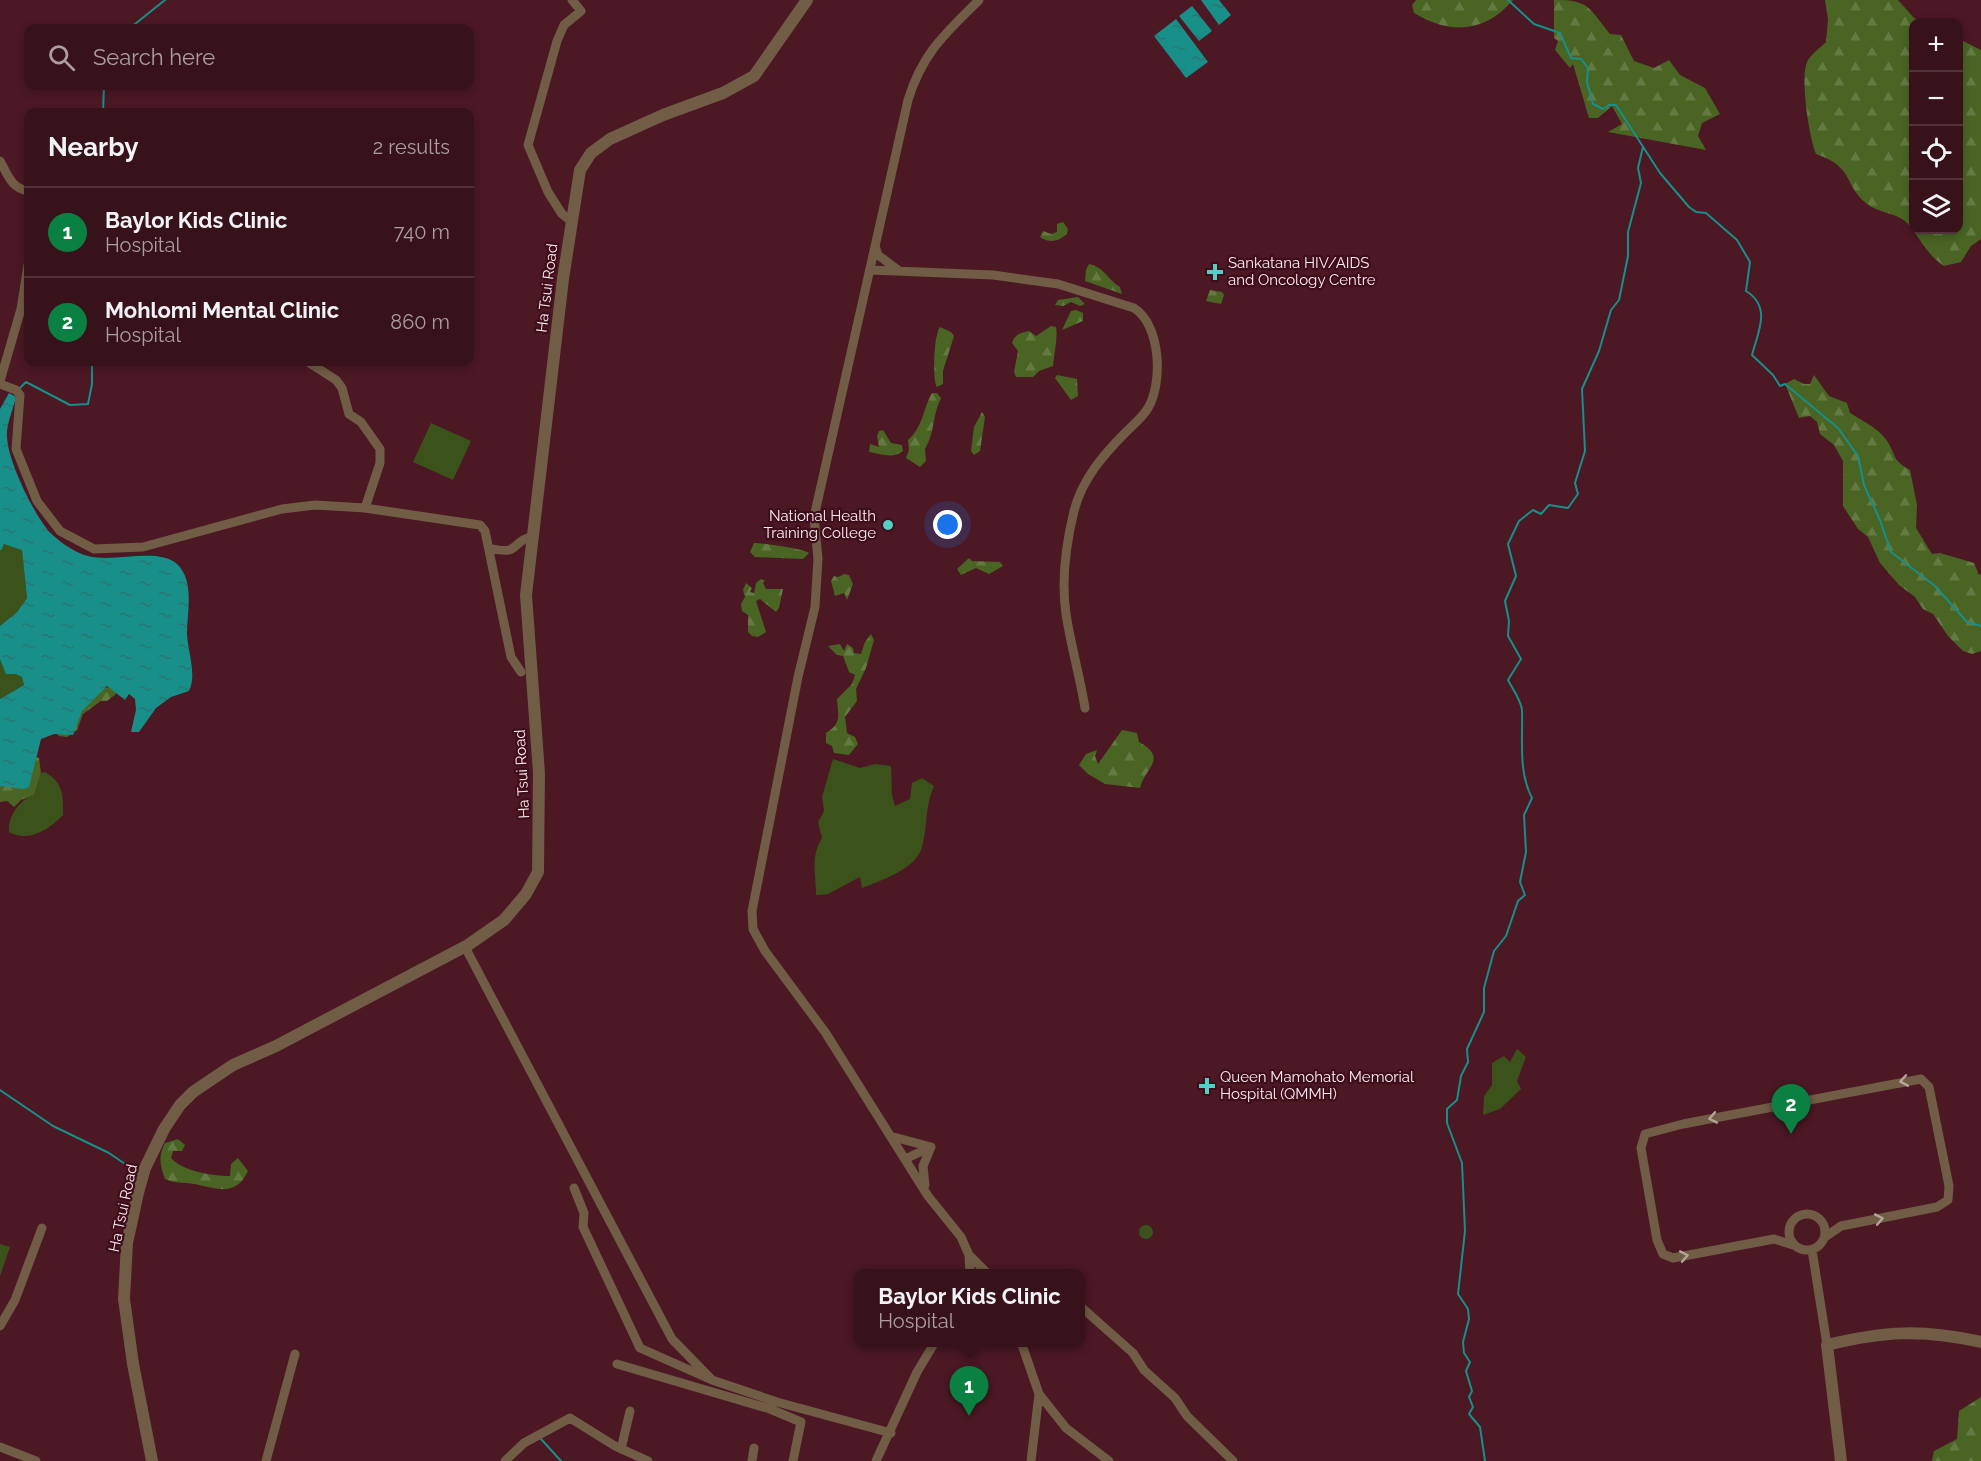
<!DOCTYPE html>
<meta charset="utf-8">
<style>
:root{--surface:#38121b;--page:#3f1b24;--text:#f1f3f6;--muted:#ab9ea3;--line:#52323a;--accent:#0b8043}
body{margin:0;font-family:Raleway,sans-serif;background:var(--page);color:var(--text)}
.controls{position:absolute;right:18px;top:18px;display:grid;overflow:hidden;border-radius:12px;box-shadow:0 3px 9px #0003}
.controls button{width:54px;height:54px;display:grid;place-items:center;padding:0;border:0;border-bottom:2px solid var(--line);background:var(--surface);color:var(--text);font:30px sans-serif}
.you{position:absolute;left:948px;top:525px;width:21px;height:21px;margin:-15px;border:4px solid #fff;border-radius:50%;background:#1a73e8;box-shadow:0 0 0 9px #1a73e833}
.badge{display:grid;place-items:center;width:39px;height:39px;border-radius:50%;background:var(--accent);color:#fff;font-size:20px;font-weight:700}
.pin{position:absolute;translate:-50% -50px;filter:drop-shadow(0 2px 3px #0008)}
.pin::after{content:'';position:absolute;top:32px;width:21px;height:18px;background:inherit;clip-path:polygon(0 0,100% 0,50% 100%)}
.popup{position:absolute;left:854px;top:1269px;width:231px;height:78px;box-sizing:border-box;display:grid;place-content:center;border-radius:12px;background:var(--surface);filter:drop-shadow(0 2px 4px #0005);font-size:20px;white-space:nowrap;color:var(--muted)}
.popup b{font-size:22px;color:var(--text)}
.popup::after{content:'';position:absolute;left:50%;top:100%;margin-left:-12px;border:12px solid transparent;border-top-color:var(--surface)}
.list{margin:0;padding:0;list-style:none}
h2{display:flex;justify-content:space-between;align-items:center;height:78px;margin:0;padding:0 24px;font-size:26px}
h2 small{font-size:20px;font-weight:400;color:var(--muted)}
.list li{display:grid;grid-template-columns:39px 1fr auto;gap:18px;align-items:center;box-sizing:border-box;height:90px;padding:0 24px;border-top:2px solid var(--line)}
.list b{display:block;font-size:22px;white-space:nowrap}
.list p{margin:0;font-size:20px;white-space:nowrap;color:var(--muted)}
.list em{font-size:20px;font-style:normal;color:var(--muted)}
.icon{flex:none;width:33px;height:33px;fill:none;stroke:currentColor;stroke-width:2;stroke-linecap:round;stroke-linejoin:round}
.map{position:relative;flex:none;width:1981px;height:1461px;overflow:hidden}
.search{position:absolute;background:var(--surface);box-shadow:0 3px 9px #0003;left:24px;top:24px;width:450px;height:66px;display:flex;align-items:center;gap:15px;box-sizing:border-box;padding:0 21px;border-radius:12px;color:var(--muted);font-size:22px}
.panel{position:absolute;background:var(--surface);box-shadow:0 3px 9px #0003;left:24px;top:108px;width:450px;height:258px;border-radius:12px}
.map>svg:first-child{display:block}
</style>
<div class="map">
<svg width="1981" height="1461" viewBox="0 0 1981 1461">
<defs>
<pattern id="forest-firs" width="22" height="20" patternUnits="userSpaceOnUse" patternTransform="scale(1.5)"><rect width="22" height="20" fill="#496423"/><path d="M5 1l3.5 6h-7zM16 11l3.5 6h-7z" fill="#647a43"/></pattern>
<pattern id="water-ripples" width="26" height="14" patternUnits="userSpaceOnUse" patternTransform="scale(1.5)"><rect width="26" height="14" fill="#188f88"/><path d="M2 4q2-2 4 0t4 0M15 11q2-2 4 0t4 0" fill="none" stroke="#2a7672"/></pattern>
</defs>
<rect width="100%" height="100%" fill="#4b1824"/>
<!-- grass -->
<path fill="#3b521a" d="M 431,423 L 471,441 L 453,480 L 413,462 Z
M 4,544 L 22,549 L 27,598 L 17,612 L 0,626 L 0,549 Z
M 0,659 L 23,677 L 24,685 L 0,699 Z
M 833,759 L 860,768 L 875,764 L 891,766 L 892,795 L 895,806 L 910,799 L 912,783 L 922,778 L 934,786 C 924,810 928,830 921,850 C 913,870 880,881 862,888 L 860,877 L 828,894 L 816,895 C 816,874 810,857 822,838 L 818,822 L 824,811 L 822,797 Z
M 45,772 C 64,783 63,796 63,815 C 49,830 28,843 9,832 C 8,816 19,800 34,795 L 41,773 Z
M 1517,1049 L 1526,1057 L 1517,1081 L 1521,1089 L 1500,1109 L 1483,1115 L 1484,1096 L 1492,1085 L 1492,1063 L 1504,1056 L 1510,1062 Z
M1139 1232a7 7 0 1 1 14 0a7 7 0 1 1-14 0Z
M 0,1244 L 10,1247 L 0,1276 Z"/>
<!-- forest -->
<path fill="url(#forest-firs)" d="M 1416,0 L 1513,0 C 1485,33 1450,35 1414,13 L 1412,5 Z
M 1554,0 C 1590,0 1588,7 1610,34 L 1621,35 L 1634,61 L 1654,68 L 1669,60 L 1680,75 L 1705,88 L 1720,114 L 1702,123 L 1698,136 L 1706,150 L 1608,132 L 1622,124 L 1612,106 L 1598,118 L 1589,118 L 1573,64 L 1570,68 L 1555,50 L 1558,41 L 1554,38 Z
M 1825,0 L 1898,0 L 1914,18 L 1924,22 L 1914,22 L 1914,230 L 1958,230 L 1959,39 L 1981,50 L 1981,239 L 1971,246 L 1961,262 L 1944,266 C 1927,255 1921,239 1908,224 C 1900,214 1881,213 1870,206 C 1842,187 1857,168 1816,154 C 1809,137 1800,78 1807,62 C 1810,55 1821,47 1826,42 L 1828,19 Z
M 1063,222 L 1068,229 L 1067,234 C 1059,241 1050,244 1040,237 L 1043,231 L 1051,234 L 1057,232 L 1057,224 Z
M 1089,264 C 1104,267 1108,280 1120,287 L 1122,294 L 1085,281 L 1086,270 Z
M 1210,290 L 1222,292 L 1224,295 L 1221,304 L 1206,301 Z
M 1078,297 L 1085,304 L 1080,306 L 1071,302 L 1063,306 L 1055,305 L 1058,300 Z
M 1076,310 L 1083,313 L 1083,321 L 1062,330 L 1071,311 Z
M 1051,326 L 1056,327 C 1058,336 1054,355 1053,366 L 1039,371 L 1033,377 L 1016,377 L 1014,372 L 1018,351 L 1012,343 C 1015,334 1020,333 1029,331 L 1036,336 Z
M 940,327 L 951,332 L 954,336 L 943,371 L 943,384 L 937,387 C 932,380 934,334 940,327 Z
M 1057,375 L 1077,379 L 1078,396 L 1071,400 L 1055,378 Z
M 1814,375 L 1829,396 L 1847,403 L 1850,413 C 1863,421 1882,430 1889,444 C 1897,459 1893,460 1910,470 L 1917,505 L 1916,528 L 1932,554 L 1940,553 L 1974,563 L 1979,575 L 1981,574 L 1981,651 L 1972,654 L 1963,651 L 1948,636 L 1933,614 L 1923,609 L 1915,597 L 1899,585 L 1880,563 L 1868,537 L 1858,529 L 1843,506 L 1843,461 L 1834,445 L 1820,434 L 1817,422 L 1810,416 L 1799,418 L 1785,384 L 1794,379 L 1804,384 L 1810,384 Z
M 932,393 L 937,393 L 941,398 C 932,416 935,432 925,449 L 926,461 L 920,467 L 906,458 L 909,450 L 908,440 C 923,427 923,409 932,393 Z
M 982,412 L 985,417 L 980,451 L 974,455 L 971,451 L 974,427 Z
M 883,430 L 891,443 L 902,445 L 903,451 C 893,459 881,454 869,452 L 870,444 L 879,447 L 877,436 L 879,431 Z
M 754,543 C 763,543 804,549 809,553 L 803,559 L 755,557 L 750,552 Z
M 969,558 L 972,561 L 1000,562 L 1003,566 L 989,574 L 976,568 L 961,575 L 957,569 Z
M 844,574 L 849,575 L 853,584 L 847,600 L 844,593 L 835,596 L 831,581 L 834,576 L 838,577 Z
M 761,579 L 765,581 L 763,583 L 766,589 L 783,589 L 779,608 L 776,612 L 760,599 L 756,601 L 766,632 L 758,637 L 752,636 L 748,632 L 748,615 L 742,611 L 741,604 L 745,597 L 743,590 L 746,583 L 752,588 L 750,592 L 754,593 L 756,583 Z
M 871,634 L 874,640 L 866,668 L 856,689 L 857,701 L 845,717 L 847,733 L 855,737 L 858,744 L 849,755 L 834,753 L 832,746 L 826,743 L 826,733 C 842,723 838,716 837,699 L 852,684 L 855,675 L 849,672 L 843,656 L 837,655 L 828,646 L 840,644 L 844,651 L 847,644 L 853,648 L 854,653 L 861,654 L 865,642 Z
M 112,686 L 116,694 L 107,701 L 101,701 L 83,714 L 77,730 L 67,737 L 59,736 L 56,732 L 98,690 Z
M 1122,730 L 1137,733 L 1139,742 C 1169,759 1145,767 1140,788 L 1105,784 L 1088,774 L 1079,765 L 1086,754 L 1097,750 L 1095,756 L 1098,764 Z
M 32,756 L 39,758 L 41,773 L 34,795 L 21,800 L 14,807 L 7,801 L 0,802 L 0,783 Z
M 178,1139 L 185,1145 L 182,1151 L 173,1151 L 171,1158 C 182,1171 213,1176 230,1176 L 231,1164 L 238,1158 L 248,1171 C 237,1195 220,1190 199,1185 C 188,1182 175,1184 165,1179 C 160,1165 158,1157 165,1143 Z
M 1981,1397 L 1981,1461 L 1932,1461 L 1934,1451 L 1957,1439 L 1959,1411 Z"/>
<!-- water -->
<path fill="url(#water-ripples)" d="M 1201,0 L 1219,0 L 1231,15 L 1219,25 Z
M 1192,6 L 1212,31 L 1199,41 L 1179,16 Z
M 1176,19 L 1208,62 L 1186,78 L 1154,36 Z
M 9,393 L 16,397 C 13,410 6,425 7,437 C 8,461 32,510 47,529 C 55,539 75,553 88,556 C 114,563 158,547 177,564 C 195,581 187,612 187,634 C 188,653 197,675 189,691 L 171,697 L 156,708 L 139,732 L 131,732 L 136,710 L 135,699 L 129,694 L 125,700 L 107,686 L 82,711 L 73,735 L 54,734 L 41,739 L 29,787 L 24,789 L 0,786 L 0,699 L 24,685 L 22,677 L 16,674 L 6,674 L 0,659 L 0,626 L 17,612 L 27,598 L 22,550 L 4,544 L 1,551 L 0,549 L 0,409 Z"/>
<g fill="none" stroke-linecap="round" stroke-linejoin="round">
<!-- stream -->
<path stroke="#188f88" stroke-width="2" d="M 1508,0 L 1534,24 L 1560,33 L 1571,58 L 1581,59 L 1588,68 L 1587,82 L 1593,104 L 1603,109 L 1609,105 L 1616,105 L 1660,173 L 1689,207 L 1696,212 L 1706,213 L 1737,240 L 1750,262 L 1746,291 C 1772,307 1758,332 1752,355 L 1773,375 L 1780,386 L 1785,384 L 1838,428 L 1858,456 L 1864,485 L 1880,520 L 1891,552 L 1935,586 L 1967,622 L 1981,626
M 130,28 L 165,0
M 103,112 L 104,86
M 20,388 L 26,382 L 70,405 L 88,404 L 92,384 L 92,362
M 0,1090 L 53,1126 L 109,1153 L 128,1166
M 541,1439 L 561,1461
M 1485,1461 L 1480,1427 L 1469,1414 L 1473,1407 L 1469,1397 L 1472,1391 L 1466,1371 L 1470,1362 L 1464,1353 L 1463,1342 L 1469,1319 L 1468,1309 L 1458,1294 L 1465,1231 L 1462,1163 L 1447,1123 L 1447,1109 L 1457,1100 L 1461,1076 L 1468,1062 L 1467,1049 L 1484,1012 L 1484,988 L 1494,951 L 1506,936 L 1518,901 L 1525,895 L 1520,882 L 1526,852 L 1524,815 L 1532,798 C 1518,772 1523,738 1522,710 C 1521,700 1512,688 1508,680 L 1521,659 L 1508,636 L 1509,621 L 1505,601 L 1516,576 L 1508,544 L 1519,521 L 1533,510 L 1541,514 L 1549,505 L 1568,508 L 1578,494 L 1575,483 L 1585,451 L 1582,389 L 1599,351 L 1611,310 L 1619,300 L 1628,256 L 1628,232 L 1641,183 L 1638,168 L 1643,147"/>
<!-- minor -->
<path stroke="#715c45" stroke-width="9" d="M 0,161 C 8,175 11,188 28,191
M 571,221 L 562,214 L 548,192 L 528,145 L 557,41 L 564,25 L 581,11 L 572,0
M 875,246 L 878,255 L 898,270
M 870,270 L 993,275 L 1058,284 L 1134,308 C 1161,325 1163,383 1148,408 C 1143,417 1133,425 1126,432 C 1104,454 1082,479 1074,511 C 1066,544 1061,580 1066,614 C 1071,646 1080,677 1085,708
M 308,362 L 336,380 L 342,388 L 349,414 L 361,422 L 380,449 L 380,463 L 365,508
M 0,381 L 21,309 L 28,265
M 0,384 L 16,390 L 20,395 L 16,449 L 37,501 L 60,531 L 94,549 L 143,547 L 282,509 L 315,505 L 365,508 L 480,525 L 485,531 L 511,657 L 521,672
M 489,548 C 522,556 509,542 533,536
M 465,947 L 672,1339 L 712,1380
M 890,1136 L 931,1147
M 905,1159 L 931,1147
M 925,1185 L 923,1166 L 931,1147
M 574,1188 L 584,1213 L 583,1227 L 640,1348 L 712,1380 L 777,1402 L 891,1433
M1789 1232a18 18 0 1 1 36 0a18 18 0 1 1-36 0Z
M 1793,1245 L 1774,1239 L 1673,1258 L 1663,1254 L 1657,1240 L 1641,1148 L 1645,1134 L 1683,1124 L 1921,1079 L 1929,1087 L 1949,1186 L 1948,1200 L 1937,1207 L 1841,1226 L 1825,1237
M 1812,1250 L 1827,1345
M 969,1255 L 988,1274
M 970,1274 L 969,1255 L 961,1237 L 928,1196 L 825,1032 L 765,951 L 753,929 L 752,911 L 798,677 L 815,607 L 818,559 L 814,517 L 908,100 C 923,52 945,34 979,0
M 1080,1306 L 1133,1353 L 1144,1370 L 1175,1398 L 1187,1416 L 1233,1461
M 0,1326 L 15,1300 L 42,1228
M 1021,1342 L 1039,1394 L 1031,1461
M 617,1364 L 770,1409 L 801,1422 L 793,1461
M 1039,1394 L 1066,1428 L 1109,1461
M 0,1447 L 36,1461
M 621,1449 L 630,1411
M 266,1461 L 295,1354
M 505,1461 L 524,1443 L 570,1418 L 615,1446 L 648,1461
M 752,1461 L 754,1448
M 876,1461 L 917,1372 L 935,1342"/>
<!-- tertiary -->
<path stroke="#715c45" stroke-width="12" d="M 152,1461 L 133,1364 L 124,1299 L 127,1243 L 138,1193 L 145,1168 L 164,1129 L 180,1105 L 193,1092 L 233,1065 L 276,1046 L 468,945 L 504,920 L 526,894 L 538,872 L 539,773 L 526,595 L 563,279 L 580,170 L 591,153 L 610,139 L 663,115 L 723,93 L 754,76 L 807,0
M 1841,1461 L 1827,1345 C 1884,1331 1923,1329 1981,1342"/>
</g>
<!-- one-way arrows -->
<defs><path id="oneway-chevron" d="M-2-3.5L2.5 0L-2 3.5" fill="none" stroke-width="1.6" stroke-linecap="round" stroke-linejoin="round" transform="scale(1.5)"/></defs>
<g stroke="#b6a49a">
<use href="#oneway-chevron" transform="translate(1904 1081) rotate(170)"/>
<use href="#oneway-chevron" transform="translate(1713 1118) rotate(169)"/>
<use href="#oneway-chevron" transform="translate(1879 1219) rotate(-11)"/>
<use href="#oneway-chevron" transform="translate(1684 1256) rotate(-11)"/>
</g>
<!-- markers -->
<g fill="#55cec5" stroke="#3f0d1b" stroke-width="2">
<path d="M1212 263h6v6h6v6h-6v6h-6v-6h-6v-6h6z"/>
<circle cx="888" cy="525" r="6"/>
<path d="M1204 1077h6v6h6v6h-6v6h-6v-6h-6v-6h6z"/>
</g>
<g text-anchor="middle" stroke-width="4.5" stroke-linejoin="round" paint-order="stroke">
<!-- poi labels -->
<g font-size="15" fill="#fcedef" stroke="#3f0d1b" text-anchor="start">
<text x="1228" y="268">Sankatana HIV/AIDS<tspan x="1228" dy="17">and Oncology Centre</tspan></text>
<text x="876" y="521" text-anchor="end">National Health<tspan x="876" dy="17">Training College</tspan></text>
<text x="1220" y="1082">Queen Mamohato Memorial<tspan x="1220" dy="17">Hospital (QMMH)</tspan></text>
</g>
<!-- street labels -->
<g font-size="15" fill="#fcedef" stroke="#3f0d1b">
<text transform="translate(547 288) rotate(-83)" y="5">Ha Tsui Road</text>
<text transform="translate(522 774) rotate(-93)" y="5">Ha Tsui Road</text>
<text transform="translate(123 1208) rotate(-78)" y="5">Ha Tsui Road</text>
</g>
</g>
</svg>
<div class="controls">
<button>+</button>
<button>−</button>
<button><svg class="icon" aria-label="locate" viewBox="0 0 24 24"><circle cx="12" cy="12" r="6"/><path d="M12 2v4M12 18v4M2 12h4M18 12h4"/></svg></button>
<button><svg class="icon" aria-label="layers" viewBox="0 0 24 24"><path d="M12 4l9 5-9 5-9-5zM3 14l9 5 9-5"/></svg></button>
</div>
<div class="you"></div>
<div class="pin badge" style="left:969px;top:1416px">1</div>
<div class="popup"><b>Baylor Kids Clinic</b>Hospital</div>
<div class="pin badge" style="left:1791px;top:1134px">2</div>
<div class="search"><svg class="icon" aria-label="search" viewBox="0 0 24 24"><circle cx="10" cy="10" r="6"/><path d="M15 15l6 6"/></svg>Search here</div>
<section class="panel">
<h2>Nearby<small>2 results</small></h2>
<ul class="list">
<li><span class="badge">1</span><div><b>Baylor Kids Clinic</b><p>Hospital</p></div><em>740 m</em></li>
<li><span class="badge">2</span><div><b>Mohlomi Mental Clinic</b><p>Hospital</p></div><em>860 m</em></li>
</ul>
</section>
</div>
